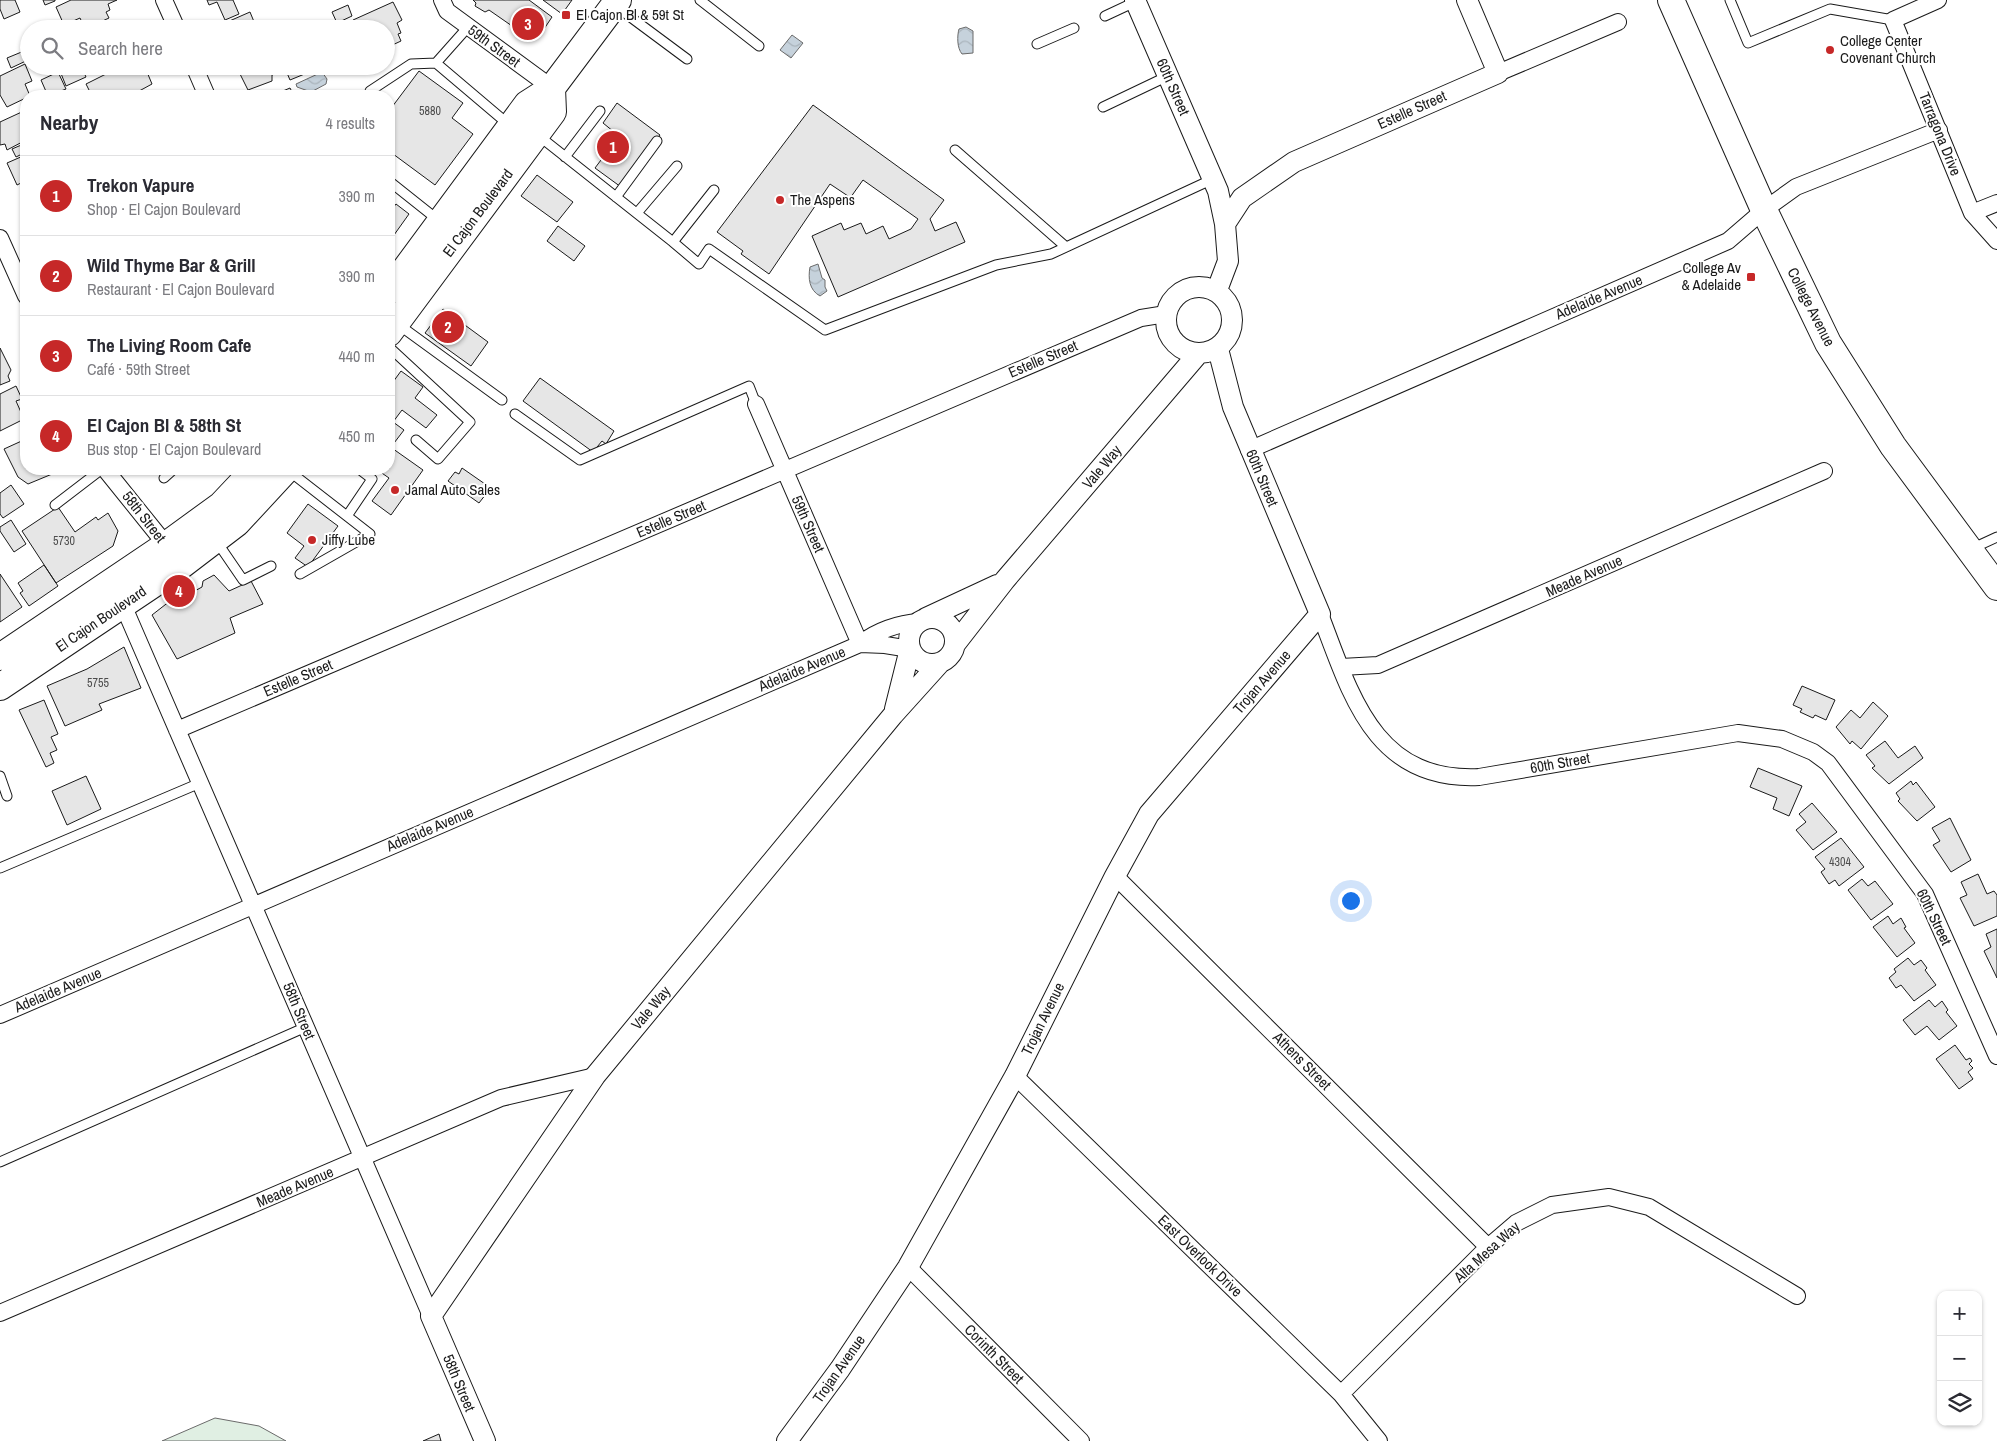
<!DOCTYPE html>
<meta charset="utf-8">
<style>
:root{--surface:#fff;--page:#f7f7f7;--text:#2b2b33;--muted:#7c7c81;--line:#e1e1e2;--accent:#c62828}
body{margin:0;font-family:"Archivo Narrow",sans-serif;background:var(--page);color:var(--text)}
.controls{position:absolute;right:15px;bottom:15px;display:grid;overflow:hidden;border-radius:10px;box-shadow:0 1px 4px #0004}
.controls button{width:45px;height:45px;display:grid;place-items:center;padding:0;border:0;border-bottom:1px solid var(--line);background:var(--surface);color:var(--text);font:25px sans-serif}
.you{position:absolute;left:1350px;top:900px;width:18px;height:18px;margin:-12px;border:4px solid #fff;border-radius:50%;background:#1a73e8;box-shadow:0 0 0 8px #1a73e833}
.badge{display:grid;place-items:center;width:32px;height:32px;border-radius:50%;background:var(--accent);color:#fff;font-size:16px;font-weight:700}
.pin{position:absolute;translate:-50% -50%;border:2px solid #fff;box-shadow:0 1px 5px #0006}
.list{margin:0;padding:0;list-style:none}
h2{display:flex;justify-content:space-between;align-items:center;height:65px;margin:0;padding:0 20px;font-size:21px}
h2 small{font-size:16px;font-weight:400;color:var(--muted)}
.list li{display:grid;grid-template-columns:32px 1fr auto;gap:15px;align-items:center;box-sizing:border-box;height:80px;padding:0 20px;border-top:1px solid var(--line)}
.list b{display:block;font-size:19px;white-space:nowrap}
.list p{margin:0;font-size:16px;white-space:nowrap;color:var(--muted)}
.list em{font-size:16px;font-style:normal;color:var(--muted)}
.icon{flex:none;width:28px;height:28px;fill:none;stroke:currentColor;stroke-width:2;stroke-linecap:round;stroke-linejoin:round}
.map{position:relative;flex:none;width:1997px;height:1441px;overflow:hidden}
.search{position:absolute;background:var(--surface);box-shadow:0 1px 4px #0004;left:20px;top:20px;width:375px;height:55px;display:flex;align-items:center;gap:12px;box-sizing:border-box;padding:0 18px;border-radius:28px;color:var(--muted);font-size:19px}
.panel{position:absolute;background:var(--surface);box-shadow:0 1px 4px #0004;left:20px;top:90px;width:375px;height:385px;border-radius:20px}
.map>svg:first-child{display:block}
</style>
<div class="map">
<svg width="1997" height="1441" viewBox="0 0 1997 1441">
<defs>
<pattern id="water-waves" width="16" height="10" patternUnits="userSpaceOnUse" patternTransform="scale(1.25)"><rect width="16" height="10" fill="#c6d2dc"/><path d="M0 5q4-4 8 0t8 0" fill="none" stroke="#aab4bc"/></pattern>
</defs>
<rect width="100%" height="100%" fill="#fff"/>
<!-- grass -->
<path fill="#e0efe3" stroke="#6a6a6a" d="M 215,1418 L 259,1426 L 286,1441 L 162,1441 Z"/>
<!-- water -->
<path fill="url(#water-waves)" stroke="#6a6a6a" d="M 966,27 L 973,31 L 973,53 L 962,54 C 957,48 957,36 959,29 Z
M 792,35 L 803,43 L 791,58 L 780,50 Z
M 322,72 L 327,79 L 326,84 L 311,92 L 297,87 L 296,84 Z
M 818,264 L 822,278 L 825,280 L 825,287 L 827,291 L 820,296 C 809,290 808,278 810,267 Z"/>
<!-- building -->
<path fill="#e6e6e6" stroke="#1a1a1a" d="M 0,0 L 15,0 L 20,12 L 4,19 L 0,9 Z
M 43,0 L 55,0 L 55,1 L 45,5 Z
M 71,0 L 117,0 L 108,4 L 110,10 L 106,12 L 109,18 L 85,29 L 80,18 L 64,25 L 56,7 Z
M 207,0 L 233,0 L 239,14 L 225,20 L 217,2 L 209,5 Z
M 473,0 L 529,0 L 552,17 L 542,32 L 525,35 L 489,10 L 485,12 L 475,6 L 476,3 Z
M 543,0 L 572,0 L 562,14 Z
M 393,2 L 402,20 L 397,23 L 401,33 L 398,34 L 401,41 L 386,48 L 386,29 L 357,29 L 353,20 Z
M 348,5 L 352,16 L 337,23 L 332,12 Z
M 250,12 L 257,29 L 219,29 L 218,26 Z
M 284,23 L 287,29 L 271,29 L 271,28 Z
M 129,24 L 131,29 L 119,29 Z
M 24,51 L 28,60 L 11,68 L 7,58 Z
M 25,64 L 32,81 L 25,84 L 30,96 L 7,107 L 0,95 L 0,76 Z
M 58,66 L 81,66 L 86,77 L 66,86 Z
M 93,66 L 110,66 L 96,73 Z
M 122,66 L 149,66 L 151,70 L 147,72 L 152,84 L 130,96 L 92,96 L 86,84 Z
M 236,66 L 278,66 L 281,72 L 272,75 L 272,81 L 248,90 Z
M 284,66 L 304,66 L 307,73 L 290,80 Z
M 419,71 L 463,103 L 452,118 L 473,134 L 435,185 L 389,151 L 389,111 Z
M 58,72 L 66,89 L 48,96 L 41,80 Z
M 290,88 L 294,96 L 271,96 Z
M 617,103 L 660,135 L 621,187 L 595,168 L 619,136 L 603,123 Z
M 813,105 L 944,200 L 930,219 L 935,231 L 956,222 L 965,242 L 838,297 L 812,236 L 841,223 L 844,230 L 861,223 L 866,234 L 883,226 L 889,239 L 911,229 L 918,219 L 863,180 L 848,201 L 846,200 L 848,196 L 830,184 L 769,274 L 741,254 L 743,251 L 717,232 Z
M 26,110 L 26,140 L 7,150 L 5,144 L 0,145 L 0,122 Z
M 26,143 L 26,152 L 16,157 L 12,149 Z
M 23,156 L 24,159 L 26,158 L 25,192 L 21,183 L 17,185 L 7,163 Z
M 537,175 L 573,202 L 557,222 L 521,196 Z
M 396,204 L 409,214 L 389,242 L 389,213 Z
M 558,226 L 585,246 L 574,261 L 547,241 Z
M 443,309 L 488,342 L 471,366 L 425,333 Z
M 0,348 L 11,370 L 8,376 L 10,381 L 0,385 Z
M 401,371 L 423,387 L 415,398 L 437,415 L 426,428 L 402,410 L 393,422 L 404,430 L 391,447 L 389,445 L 389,379 L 393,382 Z
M 540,378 L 614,431 L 606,444 L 602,441 L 593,452 L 523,401 Z
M 16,386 L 22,399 L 16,401 L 24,419 L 0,431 L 0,394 Z
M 26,439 L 26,469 L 55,469 L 57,472 L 28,484 L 18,477 L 4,449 Z
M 389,446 L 423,470 L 391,515 L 372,501 L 389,478 L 376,469 L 389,469 Z
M 462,468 L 485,484 L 482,489 L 486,494 L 479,503 L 448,481 L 455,472 L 459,474 Z
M 11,485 L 24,504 L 3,518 L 0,514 L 0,493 Z
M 308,504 L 338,526 L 308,567 L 295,558 L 304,546 L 287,533 Z
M 58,507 L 75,532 L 96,517 L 98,520 L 108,513 L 118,531 L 113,546 L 56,583 L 22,531 Z
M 11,520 L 26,544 L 14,552 L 0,531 L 0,527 Z
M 44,565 L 58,586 L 29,606 L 20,593 L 23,591 L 18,583 Z
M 0,574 L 22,607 L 0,622 Z
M 214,575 L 229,591 L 251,581 L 263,604 L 230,618 L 235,633 L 177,659 L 152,615 L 179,594 L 182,598 L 202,587 L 203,581 Z
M 124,647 L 141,688 L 99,704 L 102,710 L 65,726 L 47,686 L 87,669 Z
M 1802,686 L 1835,700 L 1826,720 L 1815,715 L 1813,718 L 1800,712 L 1802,709 L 1793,705 Z
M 44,700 L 58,734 L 51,737 L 57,750 L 50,753 L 54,763 L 46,767 L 19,710 Z
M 1873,702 L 1888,716 L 1861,749 L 1852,741 L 1850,744 L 1836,727 L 1851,710 L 1860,718 Z
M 1885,741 L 1898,758 L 1915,746 L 1923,758 L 1889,784 L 1872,768 L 1875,766 L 1866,755 Z
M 1758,768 L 1802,786 L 1789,816 L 1773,809 L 1777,798 L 1750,787 Z
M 86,776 L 101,809 L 67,825 L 52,791 Z
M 1911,781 L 1913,785 L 1916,782 L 1935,807 L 1917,821 L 1898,801 L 1900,799 L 1896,793 Z
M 1812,803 L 1837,832 L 1813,850 L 1796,830 L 1806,822 L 1799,814 Z
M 1950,818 L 1971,860 L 1951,872 L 1933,845 L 1940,841 L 1932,828 Z
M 1841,838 L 1864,867 L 1839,886 L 1835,880 L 1829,884 L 1821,872 L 1825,869 L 1815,857 Z
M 1978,874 L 1987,894 L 1994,891 L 1997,895 L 1997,916 L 1974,926 L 1960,898 L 1967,895 L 1961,882 Z
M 1862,879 L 1868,886 L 1875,881 L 1893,904 L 1871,920 L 1848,890 Z
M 1888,916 L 1893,924 L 1901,918 L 1906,927 L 1904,928 L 1915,943 L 1897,957 L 1873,927 Z
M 1997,929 L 1997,978 L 1984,951 L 1991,947 L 1986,934 Z
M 1908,958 L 1914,965 L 1921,960 L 1927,968 L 1925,970 L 1936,985 L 1914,1001 L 1901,985 L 1896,988 L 1889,978 L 1896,972 L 1894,969 Z
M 1929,1000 L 1935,1007 L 1942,1001 L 1948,1010 L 1946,1012 L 1957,1026 L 1939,1040 L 1927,1026 L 1915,1035 L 1903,1020 Z
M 1955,1045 L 1966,1060 L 1970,1058 L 1972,1061 L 1969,1064 L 1973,1068 L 1968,1072 L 1973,1079 L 1959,1089 L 1936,1059 Z
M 439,1434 L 441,1441 L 423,1441 Z"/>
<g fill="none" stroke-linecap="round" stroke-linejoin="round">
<defs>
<path id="service" d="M 700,0 L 759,46
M 1730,0 L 1748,43 L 1830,9 L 1893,20
M 617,7 L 687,59
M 1105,16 L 1135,2
M 1037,44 L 1074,28
M 436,63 L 508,124
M 370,91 L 411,64 L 436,63 L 468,27
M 1103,107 L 1168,76
M 539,136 L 673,242
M 955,150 L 1066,247
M 565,157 L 600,111
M 389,181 L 438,220
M 714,190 L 673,242 L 699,264 L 709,249 L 825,330 L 996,265 L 1051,254 L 1213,179
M 616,197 L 657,141
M 637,213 L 677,166
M 399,325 L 502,400
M 389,347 L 470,422 L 438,459 L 416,440
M 515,414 L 580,460 L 749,386 L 756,404
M 231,469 L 242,479
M 289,471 L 370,534 L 300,574
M 164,478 L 174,469
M 55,505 L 102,469
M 347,516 L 372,479 L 359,469
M 217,542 L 243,580 L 271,566
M 1971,549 L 1997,537
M 0,776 L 7,796
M 0,868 L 200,783
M 0,1162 L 306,1027"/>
<path id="minor" d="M 164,0 L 177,29
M 442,0 L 447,11 L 552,88
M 1938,0 L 1893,20 L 1972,213 L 1997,241
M 194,66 L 207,96
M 1498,73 L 1618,22
M 1972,213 L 1997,203
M 0,238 L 26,296
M 756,404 L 860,644
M 1249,450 L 1728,241 L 1764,210 L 1796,187 L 1939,130
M 105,469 L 171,551
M 120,598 L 431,1316
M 1320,614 C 1351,695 1374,782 1479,777 L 1738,733 L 1782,739 L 1813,752 L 1828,763 L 1925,894 L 1997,1056
M 860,644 L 885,645 L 910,649
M 1341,667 L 1378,665 L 1824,471
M 177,730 L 1141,318 L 1166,314
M 1115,876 L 1488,1247
M 0,1015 L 860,644 C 876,631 899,623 919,622
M 1015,1076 L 1341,1394 L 1379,1441
M 908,1267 L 1081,1441
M 0,1313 L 501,1098 L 595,1076
M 1341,1394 L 1488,1247 L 1516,1223 L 1552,1205 L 1609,1197 L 1649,1207 L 1797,1296"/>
<path id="tertiary" d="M 1135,0 L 1218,191 L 1225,224 L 1228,261 L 1217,290
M 1225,224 L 1242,198 L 1294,162 L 1498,73 L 1467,0
M1166 320a33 33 0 1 1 66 0a33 33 0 1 1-66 0Z
M909 641a23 23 0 1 1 46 0a23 23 0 1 1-46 0Z
M 926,618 L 997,585
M 956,643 L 1005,580 L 1198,354
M 895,709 L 910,649
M 485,1441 L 431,1316 L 595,1076 L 893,715 L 939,664
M 787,1441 L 840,1369 L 908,1267 L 1015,1076 L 1115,876 L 1149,814 L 1320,614 L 1233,407 L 1218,349"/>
<path id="primary" d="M 1671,0 L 1764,210 L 1828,343 L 1893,446 L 1997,587
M 389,291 L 527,104 L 552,88 L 618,0
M 389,333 L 553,112 L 552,88
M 0,657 L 166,545 L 221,505 L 255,469
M 0,687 L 182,565 L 237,523 L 287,469"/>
</defs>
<!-- service casing -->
<use href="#service" stroke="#1a1a1a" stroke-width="11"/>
<!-- minor casing -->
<use href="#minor" stroke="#1a1a1a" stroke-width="18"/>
<!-- tertiary casing -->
<use href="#tertiary" stroke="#1a1a1a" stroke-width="22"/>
<!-- primary casing -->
<use href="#primary" stroke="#1a1a1a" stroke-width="28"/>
<!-- service -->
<use href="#service" stroke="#fff" stroke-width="9"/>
<!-- minor -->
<use href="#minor" stroke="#fff" stroke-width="16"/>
<!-- tertiary -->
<use href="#tertiary" stroke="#fff" stroke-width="20"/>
<!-- primary -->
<use href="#primary" stroke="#fff" stroke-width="26"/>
</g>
<!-- markers -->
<g fill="#c62828" stroke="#fff" stroke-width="2">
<rect x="561" y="10" width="10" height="10" rx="2.5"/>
<circle cx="1830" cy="50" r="5"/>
<circle cx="780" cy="200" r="5"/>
<rect x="1746" y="272" width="10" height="10" rx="2.5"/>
<circle cx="395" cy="490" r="5"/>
<circle cx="312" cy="540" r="5"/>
</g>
<g text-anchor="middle" stroke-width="4" stroke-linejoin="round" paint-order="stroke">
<!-- number labels -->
<g font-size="12" fill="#4d4d4d">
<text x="430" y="115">5880</text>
<text x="64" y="545">5730</text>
<text x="98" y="687">5755</text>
<text x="1840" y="866">4304</text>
</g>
<!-- poi labels -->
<g font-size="15" fill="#1a1a1a" stroke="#fff" text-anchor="start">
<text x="576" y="20">El Cajon Bl &amp; 59t St</text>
<text x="1840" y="46">College Center<tspan x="1840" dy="17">Covenant Church</tspan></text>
<text x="790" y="205">The Aspens</text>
<text x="1741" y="273" text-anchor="end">College Av<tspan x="1741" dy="17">&amp; Adelaide</tspan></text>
<text x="405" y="495">Jamal Auto Sales</text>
<text x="322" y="545">Jiffy Lube</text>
</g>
<!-- street labels -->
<g font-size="15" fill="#1a1a1a" stroke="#fff">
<text transform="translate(494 46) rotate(36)" y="5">59th Street</text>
<text transform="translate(1173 87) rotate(66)" y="5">60th Street</text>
<text transform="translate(1412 110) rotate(-24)" y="5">Estelle Street</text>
<text transform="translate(1940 134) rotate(68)" y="5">Tarragona Drive</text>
<text transform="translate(478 213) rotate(-53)" y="5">El Cajon Boulevard</text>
<text transform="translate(1599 297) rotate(-23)" y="5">Adelaide Avenue</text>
<text transform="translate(1811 307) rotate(63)" y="5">College Avenue</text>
<text transform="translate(1043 359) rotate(-23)" y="5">Estelle Street</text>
<text transform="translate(1102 467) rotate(-50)" y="5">Vale Way</text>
<text transform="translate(1262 478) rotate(67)" y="5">60th Street</text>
<text transform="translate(144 517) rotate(52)" y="5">58th Street</text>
<text transform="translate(671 519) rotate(-23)" y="5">Estelle Street</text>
<text transform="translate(808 524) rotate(66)" y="5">59th Street</text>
<text transform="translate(1584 576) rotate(-24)" y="5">Meade Avenue</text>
<text transform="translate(101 619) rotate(-34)" y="5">El Cajon Boulevard</text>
<text transform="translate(802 669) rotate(-23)" y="5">Adelaide Avenue</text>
<text transform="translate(298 678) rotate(-23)" y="5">Estelle Street</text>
<text transform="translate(1262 682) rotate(-49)" y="5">Trojan Avenue</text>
<text transform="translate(1560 763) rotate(-10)" y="5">60th Street</text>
<text transform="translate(430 829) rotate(-23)" y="5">Adelaide Avenue</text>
<text transform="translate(1934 917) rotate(64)" y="5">60th Street</text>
<text transform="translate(58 990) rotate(-23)" y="5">Adelaide Avenue</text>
<text transform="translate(651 1008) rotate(-50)" y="5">Vale Way</text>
<text transform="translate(299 1011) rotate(67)" y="5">58th Street</text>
<text transform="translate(1043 1019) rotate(-64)" y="5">Trojan Avenue</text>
<text transform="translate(1302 1061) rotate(45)" y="5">Athens Street</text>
<text transform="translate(295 1187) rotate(-23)" y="5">Meade Avenue</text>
<text transform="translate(1487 1252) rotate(-42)" y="5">Alta Mesa Way</text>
<text transform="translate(1200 1256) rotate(44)" y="5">East Overlook Drive</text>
<text transform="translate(994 1354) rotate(45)" y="5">Corinth Street</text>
<text transform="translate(839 1369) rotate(-55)" y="5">Trojan Avenue</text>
<text transform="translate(459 1383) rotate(67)" y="5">58th Street</text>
</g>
</g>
</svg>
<div class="controls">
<button>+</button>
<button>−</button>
<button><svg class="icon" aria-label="layers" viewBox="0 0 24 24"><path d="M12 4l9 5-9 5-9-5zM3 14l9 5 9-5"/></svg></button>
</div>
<div class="you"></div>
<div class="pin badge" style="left:613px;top:147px">1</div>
<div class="pin badge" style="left:448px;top:327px">2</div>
<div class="pin badge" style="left:528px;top:24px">3</div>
<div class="pin badge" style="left:179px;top:591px">4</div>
<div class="search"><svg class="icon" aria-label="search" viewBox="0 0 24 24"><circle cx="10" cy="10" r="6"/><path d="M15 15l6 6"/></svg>Search here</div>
<section class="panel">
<h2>Nearby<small>4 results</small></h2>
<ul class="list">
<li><span class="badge">1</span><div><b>Trekon Vapure</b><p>Shop · El Cajon Boulevard</p></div><em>390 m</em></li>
<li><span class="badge">2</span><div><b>Wild Thyme Bar &amp; Grill</b><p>Restaurant · El Cajon Boulevard</p></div><em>390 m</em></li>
<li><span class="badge">3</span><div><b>The Living Room Cafe</b><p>Café · 59th Street</p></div><em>440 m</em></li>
<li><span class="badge">4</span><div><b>El Cajon Bl &amp; 58th St</b><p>Bus stop · El Cajon Boulevard</p></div><em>450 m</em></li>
</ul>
</section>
</div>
